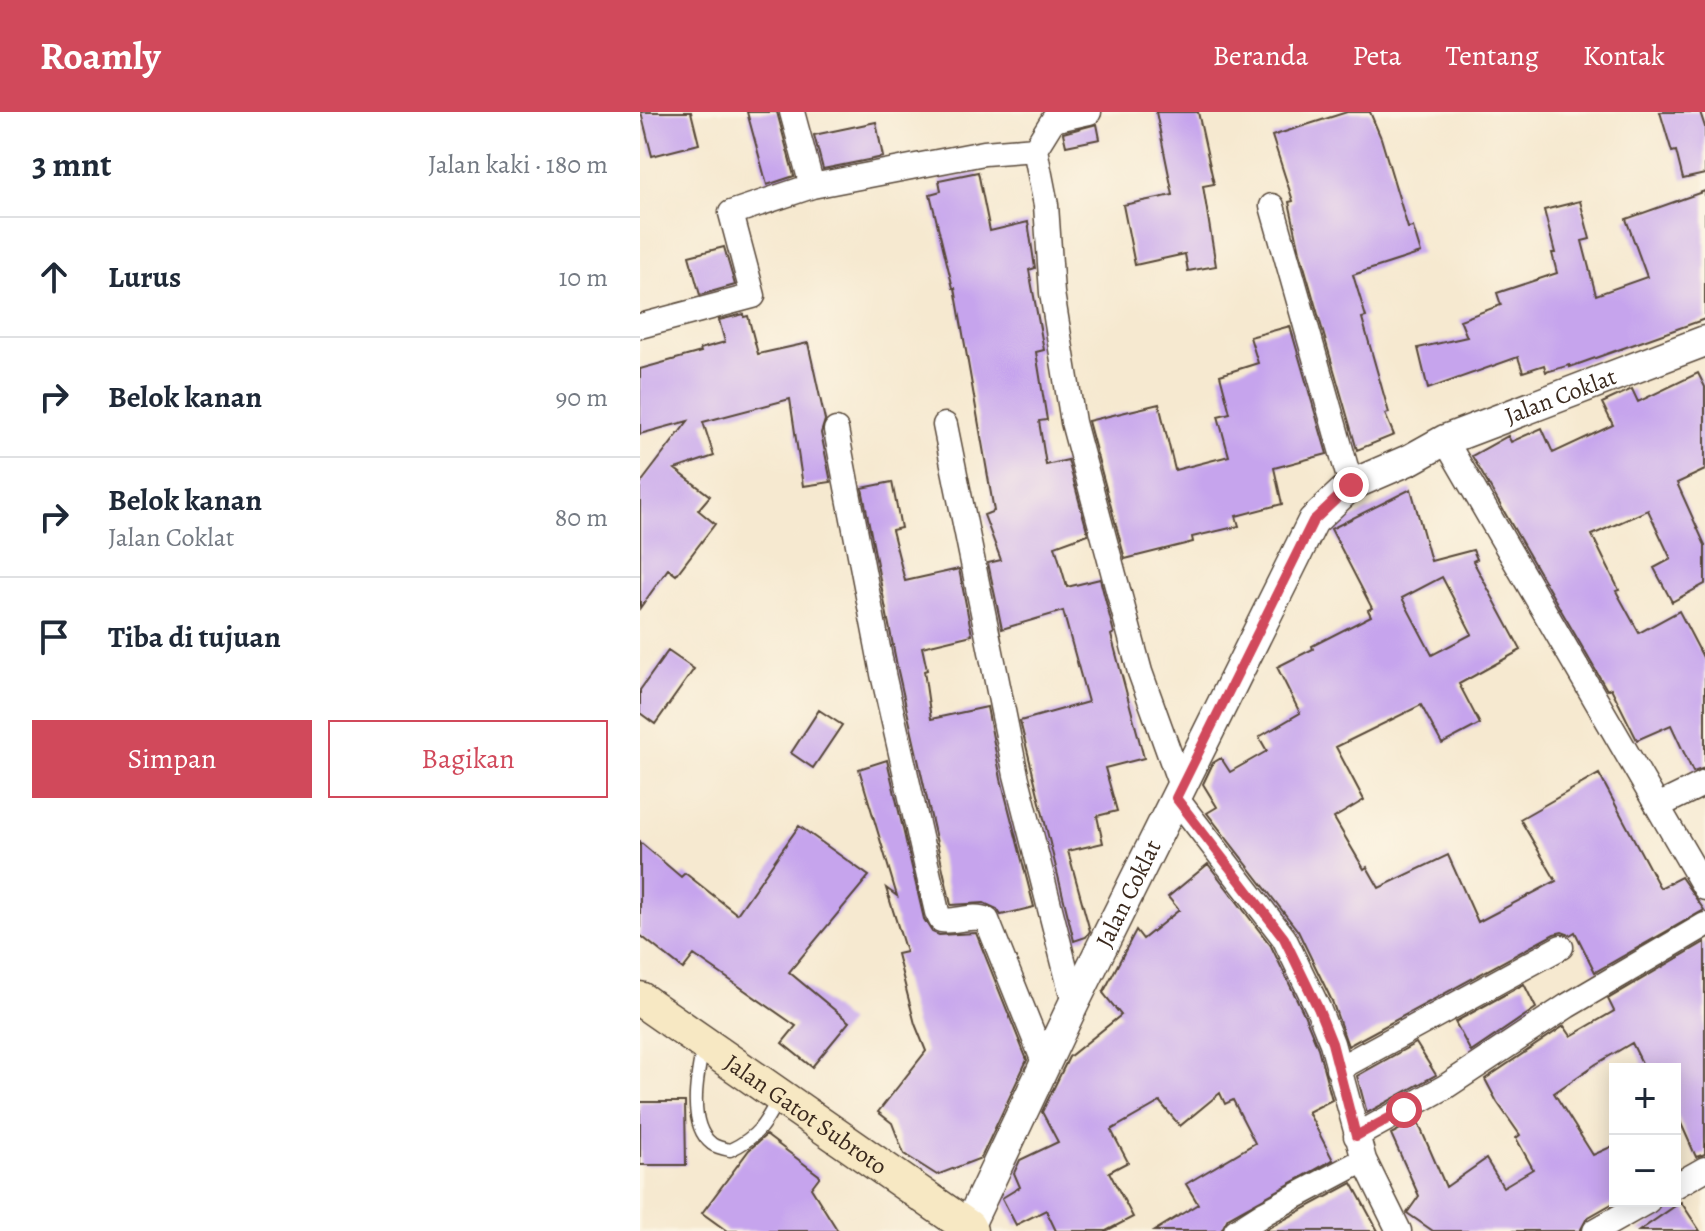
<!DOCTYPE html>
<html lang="id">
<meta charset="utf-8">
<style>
:root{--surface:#fff;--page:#f2f2f3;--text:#1f2937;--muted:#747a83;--line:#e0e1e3;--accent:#d1495b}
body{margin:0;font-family:Alegreya,serif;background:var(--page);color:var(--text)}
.controls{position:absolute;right:24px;bottom:24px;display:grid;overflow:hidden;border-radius:0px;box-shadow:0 4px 20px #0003}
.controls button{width:72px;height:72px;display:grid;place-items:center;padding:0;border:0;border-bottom:2px solid var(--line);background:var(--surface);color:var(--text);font:40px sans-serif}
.stop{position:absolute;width:24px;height:24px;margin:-18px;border:6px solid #d1495b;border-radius:50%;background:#fff}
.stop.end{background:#d1495b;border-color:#fff;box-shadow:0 2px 8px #0008}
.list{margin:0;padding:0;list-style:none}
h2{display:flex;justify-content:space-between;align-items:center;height:104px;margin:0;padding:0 32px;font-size:34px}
h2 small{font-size:26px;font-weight:400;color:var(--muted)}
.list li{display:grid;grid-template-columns:52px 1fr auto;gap:24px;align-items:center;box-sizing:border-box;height:120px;padding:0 32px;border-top:2px solid var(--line)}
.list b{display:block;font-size:30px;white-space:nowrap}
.list p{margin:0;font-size:26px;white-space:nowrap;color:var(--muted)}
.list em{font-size:26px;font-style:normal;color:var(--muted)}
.actions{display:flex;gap:16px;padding:24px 32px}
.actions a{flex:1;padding:18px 0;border:2px solid var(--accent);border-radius:0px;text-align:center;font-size:28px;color:var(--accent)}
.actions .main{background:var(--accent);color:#fff}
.icon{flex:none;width:44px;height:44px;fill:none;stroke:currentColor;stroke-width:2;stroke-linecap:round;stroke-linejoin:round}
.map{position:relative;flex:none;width:1065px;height:1119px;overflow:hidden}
header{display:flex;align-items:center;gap:48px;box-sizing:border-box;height:112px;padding:0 40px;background:var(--accent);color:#fff}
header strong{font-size:38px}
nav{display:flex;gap:44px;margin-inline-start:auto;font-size:28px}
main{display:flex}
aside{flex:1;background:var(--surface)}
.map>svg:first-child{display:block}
</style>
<header>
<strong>Roamly</strong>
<nav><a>Beranda</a><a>Peta</a><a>Tentang</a><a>Kontak</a></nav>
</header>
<main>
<aside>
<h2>3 mnt<small>Jalan kaki · 180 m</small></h2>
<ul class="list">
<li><svg class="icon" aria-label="ahead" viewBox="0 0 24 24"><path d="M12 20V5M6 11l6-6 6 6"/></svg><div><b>Lurus</b></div><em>10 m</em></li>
<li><svg class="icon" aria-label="right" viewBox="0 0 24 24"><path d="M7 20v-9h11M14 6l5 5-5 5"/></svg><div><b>Belok kanan</b></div><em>90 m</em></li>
<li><svg class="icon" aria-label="right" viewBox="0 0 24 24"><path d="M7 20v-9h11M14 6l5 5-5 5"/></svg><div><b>Belok kanan</b><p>Jalan Coklat</p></div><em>80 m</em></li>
<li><svg class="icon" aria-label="arrive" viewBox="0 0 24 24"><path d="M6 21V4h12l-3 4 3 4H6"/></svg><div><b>Tiba di tujuan</b></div></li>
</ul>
<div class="actions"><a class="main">Simpan</a><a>Bagikan</a></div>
</aside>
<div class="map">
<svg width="1065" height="1119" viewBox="0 0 1065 1119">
<rect width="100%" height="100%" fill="#fcf5e5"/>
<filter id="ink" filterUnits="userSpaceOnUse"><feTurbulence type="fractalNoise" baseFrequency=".0125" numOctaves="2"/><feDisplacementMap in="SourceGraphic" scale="16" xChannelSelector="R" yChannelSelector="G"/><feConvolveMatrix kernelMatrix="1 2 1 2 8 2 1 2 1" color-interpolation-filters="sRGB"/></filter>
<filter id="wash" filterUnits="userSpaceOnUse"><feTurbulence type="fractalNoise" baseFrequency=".006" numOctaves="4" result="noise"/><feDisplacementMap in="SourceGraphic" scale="32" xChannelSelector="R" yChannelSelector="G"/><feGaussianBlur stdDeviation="1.8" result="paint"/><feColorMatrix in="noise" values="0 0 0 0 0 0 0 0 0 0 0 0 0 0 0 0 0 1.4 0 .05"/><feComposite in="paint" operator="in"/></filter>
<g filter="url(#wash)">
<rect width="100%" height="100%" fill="#f6e9d0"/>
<g id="blocks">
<!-- building -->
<path fill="#c6a4ed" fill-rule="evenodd" d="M 1,0 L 51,0 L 59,32 L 12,44 Z
M 107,0 L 137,0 L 154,64 L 127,73 Z
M 516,0 L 558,0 L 574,72 L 563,74 L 576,154 L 548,159 L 545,142 L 495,153 L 483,93 L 533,83 Z
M 707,0 L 730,0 L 741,26 L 768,116 L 773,115 L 781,141 L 713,163 L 726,205 L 722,206 L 749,301 L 745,302 L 754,323 L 717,338 L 660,140 L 649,90 L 653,89 L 632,24 Z
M 1020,0 L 1060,0 L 1065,15 L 1065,62 L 1043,67 L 1036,39 L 1032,40 Z
M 236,10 L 243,45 L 183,57 L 174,23 Z
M 457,12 L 460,27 L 426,34 L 423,21 Z
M 338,60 L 350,119 L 388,110 L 395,156 L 389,158 L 404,238 L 396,240 L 407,308 L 399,309 L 406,353 L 428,348 L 448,422 L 415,434 L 427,475 L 460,467 L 474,521 L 471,523 L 504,646 L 465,656 L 477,699 L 457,704 L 463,731 L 428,739 L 450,819 L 446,825 L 434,829 L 380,609 L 448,590 L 423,499 L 362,517 L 348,451 L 361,448 L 344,403 L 354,399 L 315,176 L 313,176 L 290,82 L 301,79 L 299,68 Z
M 1065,79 L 1065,207 L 930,255 L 930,253 L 906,260 L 904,253 L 883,260 L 878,245 L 788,277 L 778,236 L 827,225 L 820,208 L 861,193 L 857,181 L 917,161 L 912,141 L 915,141 L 904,98 L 940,89 L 950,127 L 942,129 L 956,183 L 1007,165 L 986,107 Z
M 84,135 L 95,173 L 60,183 L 49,144 Z
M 104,202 L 104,205 L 108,204 L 118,242 L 168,231 L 185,308 L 181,321 L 191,370 L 163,374 L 150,287 L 63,310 L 74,344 L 35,357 L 70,384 L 58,398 L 75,412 L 36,463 L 28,457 L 0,496 L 0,372 L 48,309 L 0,322 L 0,257 L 61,240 L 60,237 L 85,230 L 79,208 Z
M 650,214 L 687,342 L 634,356 L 642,392 L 596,404 L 599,414 L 552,425 L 553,430 L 485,447 L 448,309 L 519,292 L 535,358 L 589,344 L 578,304 L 590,301 L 580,263 L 618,251 L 610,225 Z
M 1058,261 L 1065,275 L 1065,358 L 1037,371 L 1065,433 L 1065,472 L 1032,490 L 1014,456 L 1031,447 L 1008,398 L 952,423 L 979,478 L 976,479 L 999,521 L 1039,499 L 1065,549 L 1065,656 L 1053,660 L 1031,613 L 997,628 L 971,576 L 967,578 L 832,344 L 868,324 L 871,330 L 902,316 L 913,341 L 973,313 L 962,291 L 992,277 L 998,290 Z
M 252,370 L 261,416 L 252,418 L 265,469 L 319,457 L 332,523 L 282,535 L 287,558 L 284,559 L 291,607 L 347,595 L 361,667 L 394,795 L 361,803 L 357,797 L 344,791 L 311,793 L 258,559 L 222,376 Z
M 771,377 L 791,449 L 833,438 L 837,447 L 833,449 L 881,538 L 819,572 L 840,612 L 802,632 L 781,593 L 696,635 L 724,688 L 694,706 L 724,757 L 727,755 L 739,776 L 808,743 L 838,810 L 916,769 L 880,707 L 959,662 L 1020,776 L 1041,765 L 1064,798 L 955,860 L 935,820 L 930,823 L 922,820 L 914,822 L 708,934 L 692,889 L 658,819 L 567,701 L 577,695 L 563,672 L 573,651 L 581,646 L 590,660 L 627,639 L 619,625 L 660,601 L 637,555 L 673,537 L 672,534 L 731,504 L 728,498 L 732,496 L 691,417 ZM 802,465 L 832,522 L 792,543 L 762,486 Z
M 28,539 L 54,557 L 15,612 L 0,601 L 0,578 Z
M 179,598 L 202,613 L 173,656 L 151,641 Z
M 247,648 L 284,807 L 292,820 L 299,823 L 336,821 L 387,948 L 341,1046 L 297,1063 L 264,1042 L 252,1011 L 238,1000 L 286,939 L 275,912 L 257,842 L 266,840 L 246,776 L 257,784 L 219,657 Z
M 159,714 L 229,764 L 149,860 L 209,910 L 172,955 L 142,931 L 156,914 L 54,843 L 43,857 L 0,823 L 0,730 L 41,765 L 45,761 L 97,802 Z
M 568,752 L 631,834 L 664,902 L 678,936 L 692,988 L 668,1000 L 693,1048 L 588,1106 L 581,1119 L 514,1119 L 558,1092 L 546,1072 L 615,1031 L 593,988 L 585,992 L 580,981 L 540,1014 L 520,990 L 471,1018 L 488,1050 L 469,1060 L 493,1105 L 466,1119 L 416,1119 L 406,1098 L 376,1113 L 362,1086 L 380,1075 L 374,1061 L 380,1048 L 418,1030 L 402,1000 L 429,945 L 481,903 L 463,881 L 496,818 L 503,827 L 539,798 L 528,785 Z
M 1065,830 L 1065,1042 L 1056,1045 L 1035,998 L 1035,957 L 1005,957 L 992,931 L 956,952 L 914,981 L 953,1043 L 975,1033 L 975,1090 L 947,1106 L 940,1119 L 793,1119 L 767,1101 L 779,1084 L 751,1022 L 777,1008 L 806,1075 L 846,1047 L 863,1075 L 893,1057 L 876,1026 L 880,1023 L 857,990 L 845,967 L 924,914 L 931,924 L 974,899 L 968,887 Z
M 884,872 L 896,896 L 831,940 L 815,910 Z
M 776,931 L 796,963 L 727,1001 L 717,964 Z
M 0,990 L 45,990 L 46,1053 L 0,1053 Z
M 126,1023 L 180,1064 L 171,1076 L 198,1119 L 87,1119 L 62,1101 L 109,1038 Z
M 712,1071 L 738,1119 L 624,1119 L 634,1113 Z
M 1041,1090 L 1060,1119 L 999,1119 Z"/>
</g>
</g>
<g filter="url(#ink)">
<use href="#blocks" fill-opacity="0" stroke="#574739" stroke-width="2"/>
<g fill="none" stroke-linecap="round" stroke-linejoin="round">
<defs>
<path id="service" d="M 63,934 C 58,960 46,1012 72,1032 C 76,1035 85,1037 90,1038 C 118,1025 125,1012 139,985"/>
<path id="minor" d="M 152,0 L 172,74
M 449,0 L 413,8 L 395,37 L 406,93 L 412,181 L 433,310 L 500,560 L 541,674
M 632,94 L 711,373
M 0,214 L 113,184 L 91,101 L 172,74 L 344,41 L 395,37
M 305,313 L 376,663 L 434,891
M 196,318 L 243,562 L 297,800 L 301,808 C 316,811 333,801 347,808 L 406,955
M 805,328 L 1065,776
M 536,686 L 644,826 L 678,896 L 692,931 L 724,1048 L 759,1119
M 1018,694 L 1065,671
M 698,957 L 921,835
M 716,1024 L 805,975 L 927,894 L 1065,813
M 1035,1074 L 1065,1057
M 596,1119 L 626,1100 L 724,1048
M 955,1119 L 1008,1089"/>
<g id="tertiary">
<path id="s1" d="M 328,1115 L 434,891 L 673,409 L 711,373 L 771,347 L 805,328 L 1065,229"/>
</g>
<g id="secondary">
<path id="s2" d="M 0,887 L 328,1115 L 330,1119"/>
</g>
</defs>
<!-- service casing -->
<use href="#service" stroke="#574739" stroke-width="15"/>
<!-- minor casing -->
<use href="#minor" stroke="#574739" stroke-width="27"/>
<!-- tertiary casing -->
<use href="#tertiary" stroke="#574739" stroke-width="33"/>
<!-- secondary casing -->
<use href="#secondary" stroke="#574739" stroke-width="37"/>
<!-- service -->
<use href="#service" stroke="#fff" stroke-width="12"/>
<!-- minor -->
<use href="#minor" stroke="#fff" stroke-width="24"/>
<!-- tertiary -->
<use href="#tertiary" stroke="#fff" stroke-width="30"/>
<!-- secondary -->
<use href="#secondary" stroke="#f7e8c3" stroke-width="34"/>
</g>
</g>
<g fill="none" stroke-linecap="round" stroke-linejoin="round" filter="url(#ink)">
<!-- route -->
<path stroke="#d1495b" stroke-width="10" d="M 711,373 L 673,409 L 536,686 L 644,826 L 678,896 L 692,931 L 716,1024 L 764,998"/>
</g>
<g text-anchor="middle" stroke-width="6" stroke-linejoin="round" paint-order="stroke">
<!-- street labels -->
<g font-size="24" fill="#3b2a1e" stroke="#fcf5e5">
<text dy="8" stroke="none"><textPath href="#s1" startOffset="1066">Jalan Coklat</textPath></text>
<text dy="8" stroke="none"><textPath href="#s1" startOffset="370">Jalan Coklat</textPath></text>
<text dy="8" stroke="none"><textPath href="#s2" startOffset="202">Jalan Gatot Subroto</textPath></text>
</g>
</g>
</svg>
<div class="controls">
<button>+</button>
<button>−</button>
</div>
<div class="stop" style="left:764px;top:998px"></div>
<div class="stop end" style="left:711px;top:373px"></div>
</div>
</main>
